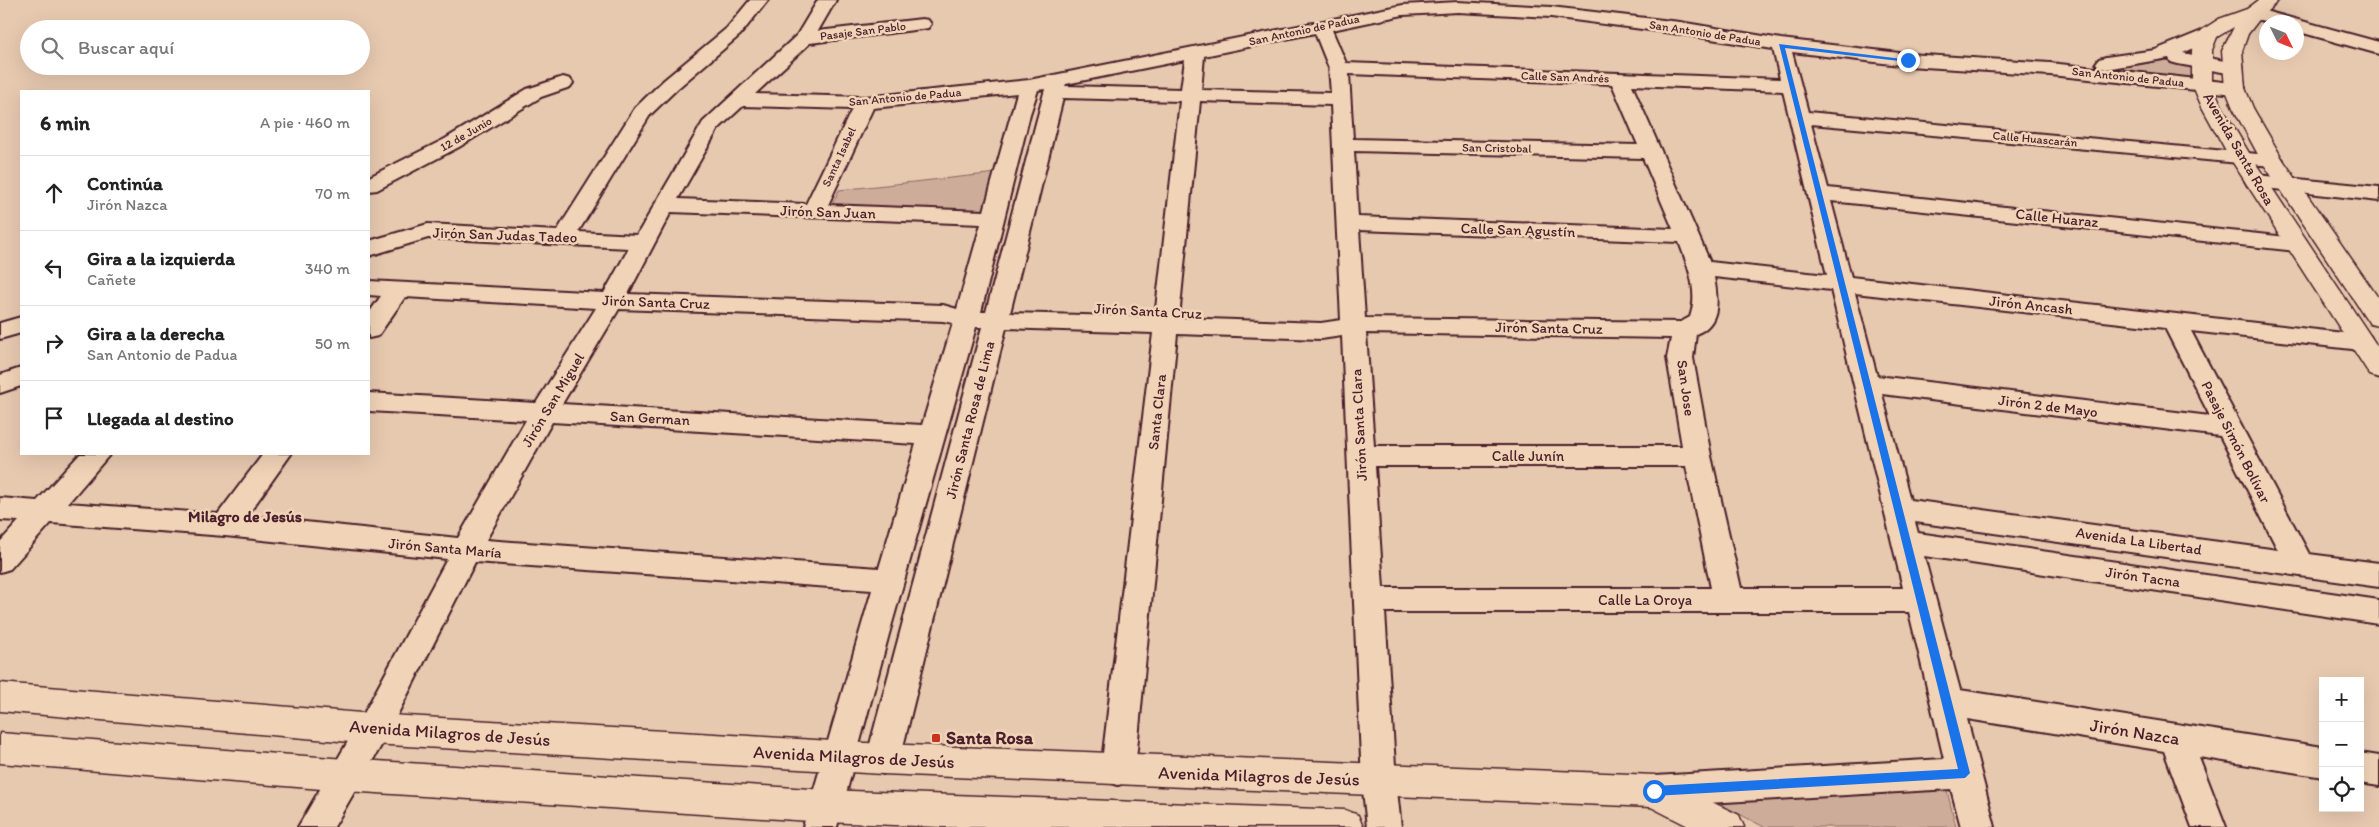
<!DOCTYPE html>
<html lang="es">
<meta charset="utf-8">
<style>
:root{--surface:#fff;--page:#f2f2f2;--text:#222;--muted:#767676;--line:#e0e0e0}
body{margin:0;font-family:Itim,sans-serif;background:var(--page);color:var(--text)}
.controls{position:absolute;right:15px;bottom:15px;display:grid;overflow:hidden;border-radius:0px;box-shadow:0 5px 20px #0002}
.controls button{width:45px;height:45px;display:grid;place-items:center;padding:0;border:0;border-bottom:1px solid var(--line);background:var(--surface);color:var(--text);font:25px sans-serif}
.compass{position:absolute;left:2259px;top:15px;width:45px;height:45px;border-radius:50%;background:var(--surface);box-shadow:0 5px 20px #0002;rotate:133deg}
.stop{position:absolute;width:15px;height:15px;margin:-11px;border:4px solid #1a73e8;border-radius:50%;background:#fff}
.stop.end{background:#1a73e8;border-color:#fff;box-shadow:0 1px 5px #0008}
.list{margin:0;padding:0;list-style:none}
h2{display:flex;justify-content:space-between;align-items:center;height:65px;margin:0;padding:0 20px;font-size:21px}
h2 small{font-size:16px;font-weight:400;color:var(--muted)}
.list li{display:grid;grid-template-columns:32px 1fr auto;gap:15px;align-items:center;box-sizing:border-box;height:75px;padding:0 20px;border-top:1px solid var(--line)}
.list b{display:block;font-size:19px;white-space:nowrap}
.list p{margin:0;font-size:16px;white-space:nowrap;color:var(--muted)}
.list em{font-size:16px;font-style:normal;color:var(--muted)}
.icon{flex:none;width:28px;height:28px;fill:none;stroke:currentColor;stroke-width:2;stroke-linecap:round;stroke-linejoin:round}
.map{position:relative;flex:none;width:2379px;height:827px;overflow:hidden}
.search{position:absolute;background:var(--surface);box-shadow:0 5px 20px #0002;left:20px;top:20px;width:350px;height:55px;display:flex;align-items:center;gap:12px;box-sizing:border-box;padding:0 18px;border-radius:28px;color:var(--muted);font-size:19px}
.panel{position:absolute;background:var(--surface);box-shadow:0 5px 20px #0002;left:20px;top:90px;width:350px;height:365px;border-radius:0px}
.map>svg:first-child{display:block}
</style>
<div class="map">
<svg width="2379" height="827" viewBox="0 0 2379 827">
<rect width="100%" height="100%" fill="#e7c9af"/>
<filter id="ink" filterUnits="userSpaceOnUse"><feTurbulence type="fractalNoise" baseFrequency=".02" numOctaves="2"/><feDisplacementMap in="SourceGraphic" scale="10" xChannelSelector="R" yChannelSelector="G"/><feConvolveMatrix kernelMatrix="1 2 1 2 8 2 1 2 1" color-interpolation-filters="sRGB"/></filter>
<g filter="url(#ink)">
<!-- green -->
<path fill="#cdad99" stroke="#8c6662" d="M 2165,60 L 2192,64 L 2193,80 L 2078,70 L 2131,66 Z
M 997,173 L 986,211 L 832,205 L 839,190 Z
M 1946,787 L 1956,827 L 1764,827 L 1713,800 Z"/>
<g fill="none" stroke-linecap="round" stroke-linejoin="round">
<defs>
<path id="street" d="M 750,0 L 768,0 L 740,35 L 678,88 L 650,115 L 578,232 L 637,235 L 703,122 L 797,35 L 818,0 L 836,0 L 818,31 L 922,19 L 928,20 L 931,24 L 928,28 L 922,29 L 810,43 L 755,94 L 865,97 L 1029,80 L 1403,5 L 1458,2 L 1551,7 L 1680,22 L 1781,39 L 1908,54 L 2050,63 L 2242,84 L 2245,88 L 2242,92 L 2235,94 L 2050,75 L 1908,66 L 1792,52 L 1808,112 L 2279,156 L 2283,160 L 2279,164 L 2272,166 L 1811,124 L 1828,188 L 2305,239 L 2308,244 L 2305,249 L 2297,251 L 1831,201 L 1851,277 L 2370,336 L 2373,342 L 2370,348 L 2361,350 L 2191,331 L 2309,554 L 2379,563 L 2379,587 L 1915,522 L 1918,533 L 2379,600 L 2379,624 L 1924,556 L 1960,690 L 2323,747 L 2323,777 L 2199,757 L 2226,827 L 2192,827 L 2164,751 L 1967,719 L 1995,827 L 1961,827 L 1951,789 L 1655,806 L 1643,802 L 1638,791 L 1643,780 L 1655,776 L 1944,759 L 1909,612 L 1385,612 L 1396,781 L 1401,827 L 1367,827 L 1362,781 L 1342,336 L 1321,339 L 1177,334 L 1135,770 L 1130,781 L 1118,785 L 1106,781 L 1101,770 L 1153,333 L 1006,328 L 900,759 L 895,769 L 883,774 L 871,769 L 866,759 L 982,327 L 976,327 L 889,634 L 837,827 L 803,827 L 872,590 L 475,562 L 385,739 L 334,827 L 298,827 L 361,719 L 447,559 L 225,536 L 51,523 L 10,569 L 0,572 L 0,542 L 19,521 L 0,520 L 0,498 L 37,501 L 80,454 L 110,454 L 68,503 L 218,514 L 263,454 L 291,454 L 247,516 L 458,538 L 526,420 L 369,411 L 369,393 L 536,403 L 596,308 L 405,297 L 378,336 L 369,338 L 369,313 L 381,296 L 369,295 L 369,281 L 604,293 L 629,248 L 428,238 L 369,256 L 369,241 L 428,224 L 557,231 L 635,108 L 664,80 L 727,28 ZM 1458,12 L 1551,17 L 1680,34 L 1773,49 L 1780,79 L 1346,63 L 1332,30 L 1403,15 ZM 1315,33 L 1329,68 L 1331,93 L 1201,90 L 1204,56 ZM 1185,60 L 1181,89 L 1065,86 L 1066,84 ZM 1349,74 L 1612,84 L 1638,145 L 1353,139 ZM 1632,85 L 1783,91 L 1827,275 L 1710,262 ZM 1045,89 L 986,312 L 981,312 L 1030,114 L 1038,90 ZM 1017,93 L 984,211 L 828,205 L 873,108 ZM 1063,98 L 1180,101 L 1155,317 L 1010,313 ZM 1200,101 L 1331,105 L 1341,320 L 1321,323 L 1179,318 ZM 743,106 L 852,109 L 806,204 L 678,199 L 718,129 ZM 1354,151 L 1643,158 L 1673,229 L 1358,217 ZM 671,212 L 981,224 L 957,309 L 943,305 L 628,294 ZM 1359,230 L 1679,242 C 1688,266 1699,292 1690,317 L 1681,322 L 1365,318 ZM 1714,277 L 1831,290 L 1903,588 L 1741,588 L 1711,456 L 1693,358 L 1696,334 C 1721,324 1718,300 1714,277 ZM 1855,293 L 2165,328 L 2210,416 L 1877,376 ZM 619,309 L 943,321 L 953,323 L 922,425 L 562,404 ZM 1366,333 L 1671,338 L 1667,358 L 1682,446 L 1374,446 ZM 1882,394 L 2220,436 L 2278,550 L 1910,500 ZM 552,422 L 916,444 L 879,568 L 486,540 ZM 1375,466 L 1686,466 L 1711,588 L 1383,588 Z
M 2254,8 L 2379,42 L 2379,54 L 2296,31 L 2296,22 L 2268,22 L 2248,17 L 2245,13 L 2248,9 Z
M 2209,28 L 2216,30 L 2218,34 L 2216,38 L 2183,53 L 2240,64 L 2243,68 L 2240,72 L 2233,74 L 2178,64 L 2171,62 L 2169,58 L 2106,69 L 2099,67 L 2096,63 L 2099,59 L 2106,57 L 2155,50 Z
M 563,77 L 570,79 L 573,83 L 570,87 L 541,97 L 459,147 L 377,190 L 369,191 L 369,177 L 445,139 L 527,89 Z
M 2256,175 L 2379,187 L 2379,201 L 2248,186 L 2245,181 L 2248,176 Z
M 21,317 L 21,333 L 0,339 L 0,323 Z
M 21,368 L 21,386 L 0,393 L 0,375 Z
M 2360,753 L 2379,756 L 2379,786 L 2360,783 Z"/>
<path id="secondary" d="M 2259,0 L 2279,0 L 2261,17 L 2248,34 L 2242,51 L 2245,88 L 2253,108 L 2283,160 L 2379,299 L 2379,326 L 2370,324 L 2261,160 L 2233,108 L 2225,88 L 2222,51 L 2234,27 L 2217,37 L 2212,50 L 2212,84 L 2222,107 L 2252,158 L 2379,349 L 2379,378 L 2370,375 L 2230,158 L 2202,107 L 2192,84 L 2192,50 L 2202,30 L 2219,19 L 2247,9 Z
M 0,683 L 373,714 L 883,744 L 1655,775 L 1739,815 L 1744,827 L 1690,827 L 1651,807 L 883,774 L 373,744 L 0,711 Z
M 0,733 L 346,759 L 826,790 L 1345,810 L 1358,815 L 1363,827 L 940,827 L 826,822 L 346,791 L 0,763 Z"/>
</defs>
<!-- street casing -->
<use href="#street" stroke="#4a1f2b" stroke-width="4"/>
<!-- secondary casing -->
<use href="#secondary" stroke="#4a1f2b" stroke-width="3"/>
<!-- street -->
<use href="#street" fill="#f1d4b7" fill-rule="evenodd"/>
<!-- secondary -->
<use href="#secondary" fill="#f1d4b7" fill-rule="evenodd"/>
</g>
</g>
<!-- route -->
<path fill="#1a73e8" d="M 1779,44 L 1911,60 L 1908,62 L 1785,48 L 1970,773 L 1965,778 L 1654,796 L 1649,791 L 1654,786 L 1958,769 Z"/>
<!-- markers -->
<rect fill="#c8321e" stroke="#f1d4b7" stroke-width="2" x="931" y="733" width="10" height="10" rx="2.5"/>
<g text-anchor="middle" stroke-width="5" stroke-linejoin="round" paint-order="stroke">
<!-- far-street labels -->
<g font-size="12" fill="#4a1f2b" stroke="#f1d4b7">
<text transform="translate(1304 30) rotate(-12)" y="4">San Antonio de Padua</text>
<text transform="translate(863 31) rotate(-7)" y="4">Pasaje San Pablo</text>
<text transform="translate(1705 33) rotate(9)" y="4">San Antonio de Padua</text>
<text transform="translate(1565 77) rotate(2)" y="4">Calle San Andrés</text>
<text transform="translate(2128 77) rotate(6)" y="4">San Antonio de Padua</text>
<text transform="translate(905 97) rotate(-5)" y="4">San Antonio de Padua</text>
<text transform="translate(466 134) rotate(-30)" y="4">12 de Junio</text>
<text transform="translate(2035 139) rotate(5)" y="4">Calle Huascarán</text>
<text transform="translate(1497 148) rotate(1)" y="4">San Cristobal</text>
<text transform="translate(839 157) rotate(-65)" y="4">Santa Isabel</text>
</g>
<!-- street labels -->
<g font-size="15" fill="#4a1f2b" stroke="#f1d4b7">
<text transform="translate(2239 149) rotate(60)" y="5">Avenida Santa Rosa</text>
<text transform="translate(828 212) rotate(2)" y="5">Jirón San Juan</text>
<text transform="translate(2057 218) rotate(6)" y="5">Calle Huaraz</text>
<text transform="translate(1518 230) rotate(2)" y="5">Calle San Agustín</text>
<text transform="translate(505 235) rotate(2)" y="5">Jirón San Judas Tadeo</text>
<text transform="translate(656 302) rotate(2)" y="5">Jirón Santa Cruz</text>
<text transform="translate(2031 305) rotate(6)" y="5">Jirón Ancash</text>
<text transform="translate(1148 311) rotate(3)" y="5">Jirón Santa Cruz</text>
<text transform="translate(1549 328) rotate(1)" y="5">Jirón Santa Cruz</text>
<text transform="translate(1686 388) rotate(82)" y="5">San Jose</text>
<text transform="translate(553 400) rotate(-59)" y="5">Jirón San Miguel</text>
<text transform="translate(2048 406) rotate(7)" y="5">Jirón 2 de Mayo</text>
<text transform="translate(1157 412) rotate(-84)" y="5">Santa Clara</text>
<text transform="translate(650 418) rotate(3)" y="5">San German</text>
<text transform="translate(970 420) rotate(-76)" y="5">Jirón Santa Rosa de Lima</text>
<text transform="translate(1359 425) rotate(-93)" y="5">Jirón Santa Clara</text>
<text transform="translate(2236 442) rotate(63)" y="5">Pasaje Simón Bolívar</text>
<text x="1528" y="461">Calle Junín</text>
<text transform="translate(2139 541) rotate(8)" y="5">Avenida La Libertad</text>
<text transform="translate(445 548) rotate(5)" y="5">Jirón Santa María</text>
<text transform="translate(2143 577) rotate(8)" y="5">Jirón Tacna</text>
<text x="1645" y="605">Calle La Oroya</text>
</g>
<!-- neighbourhood labels -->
<g font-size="16" font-weight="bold" fill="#4a1f2b" stroke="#f1d4b7">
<text x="245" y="522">Milagro de Jesús</text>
</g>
<!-- near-street labels -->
<g font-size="18" fill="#4a1f2b" stroke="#f1d4b7">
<text transform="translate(2135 732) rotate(9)" y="6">Jirón Nazca</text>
<text transform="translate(450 733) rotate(4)" y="6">Avenida Milagros de Jesús</text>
<text transform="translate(854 757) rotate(3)" y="6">Avenida Milagros de Jesús</text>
<text transform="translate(1259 776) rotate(2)" y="6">Avenida Milagros de Jesús</text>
</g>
<!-- near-poi labels -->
<g font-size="18" font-weight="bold" fill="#4a1f2b" stroke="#f1d4b7" text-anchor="start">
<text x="946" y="744">Santa Rosa</text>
</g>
</g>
</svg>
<div class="controls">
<button>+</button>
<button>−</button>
<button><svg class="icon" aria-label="locate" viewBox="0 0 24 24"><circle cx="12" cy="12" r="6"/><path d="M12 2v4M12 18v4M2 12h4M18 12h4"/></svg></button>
</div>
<svg class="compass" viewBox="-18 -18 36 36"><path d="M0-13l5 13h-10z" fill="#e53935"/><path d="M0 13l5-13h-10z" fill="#767676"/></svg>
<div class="stop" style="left:1654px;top:791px"></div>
<div class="stop end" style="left:1908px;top:60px"></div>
<div class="search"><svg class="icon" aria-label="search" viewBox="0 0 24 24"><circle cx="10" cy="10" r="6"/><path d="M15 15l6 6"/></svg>Buscar aquí</div>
<section class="panel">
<h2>6 min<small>A pie · 460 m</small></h2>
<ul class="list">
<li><svg class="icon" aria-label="ahead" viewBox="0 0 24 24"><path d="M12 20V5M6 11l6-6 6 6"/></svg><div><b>Continúa</b><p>Jirón Nazca</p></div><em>70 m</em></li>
<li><svg class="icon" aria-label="left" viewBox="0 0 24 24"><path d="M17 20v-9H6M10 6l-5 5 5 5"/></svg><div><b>Gira a la izquierda</b><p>Cañete</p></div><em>340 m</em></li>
<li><svg class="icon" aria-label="right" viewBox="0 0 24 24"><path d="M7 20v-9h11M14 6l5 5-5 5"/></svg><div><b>Gira a la derecha</b><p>San Antonio de Padua</p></div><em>50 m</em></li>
<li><svg class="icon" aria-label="arrive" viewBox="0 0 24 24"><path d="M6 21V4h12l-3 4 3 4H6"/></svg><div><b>Llegada al destino</b></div></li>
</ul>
</section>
</div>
